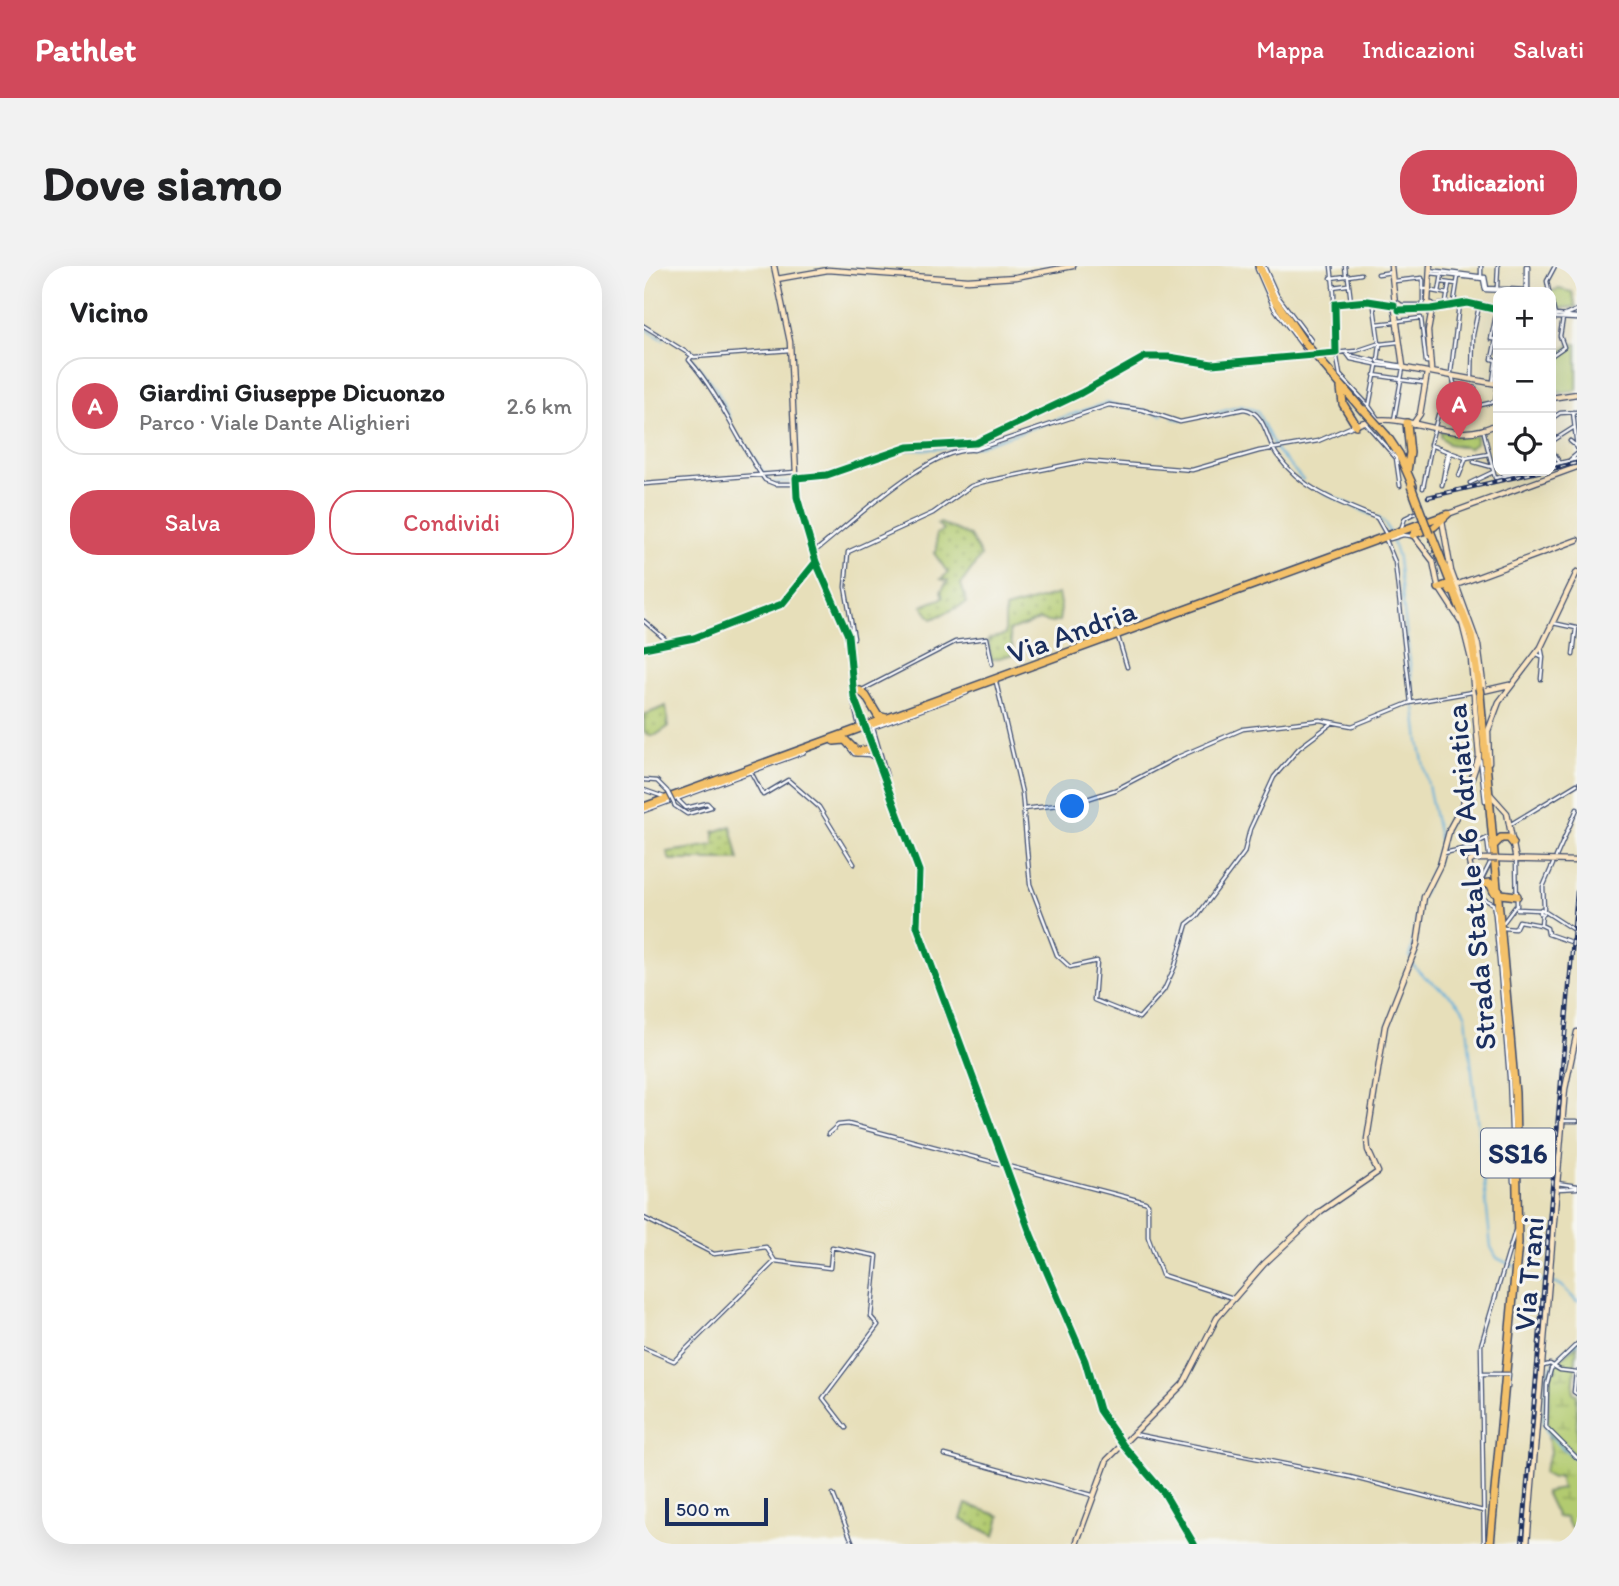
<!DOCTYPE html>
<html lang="it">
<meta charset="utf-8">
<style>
:root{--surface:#fff;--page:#f2f2f2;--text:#202124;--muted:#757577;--line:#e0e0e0;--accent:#d1495b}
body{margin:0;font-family:Itim,sans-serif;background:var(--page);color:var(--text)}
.controls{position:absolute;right:21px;top:21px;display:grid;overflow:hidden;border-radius:14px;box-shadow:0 7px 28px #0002}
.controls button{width:63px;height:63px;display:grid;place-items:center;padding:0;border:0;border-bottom:2px solid var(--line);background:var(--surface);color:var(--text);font:35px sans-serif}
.scale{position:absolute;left:21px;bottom:18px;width:103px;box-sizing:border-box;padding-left:7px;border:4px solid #1b2f5e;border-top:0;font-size:19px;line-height:24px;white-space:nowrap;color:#1b2f5e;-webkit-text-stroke:5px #f6f6f2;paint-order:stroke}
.you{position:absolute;left:429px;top:541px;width:24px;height:24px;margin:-18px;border:5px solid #fff;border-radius:50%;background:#1a73e8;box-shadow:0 0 0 10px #1a73e833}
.badge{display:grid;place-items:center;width:46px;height:46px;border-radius:50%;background:var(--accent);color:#fff;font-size:23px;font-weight:700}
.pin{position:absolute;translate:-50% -58px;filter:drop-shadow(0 2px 4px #0008)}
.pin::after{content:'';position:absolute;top:37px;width:24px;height:21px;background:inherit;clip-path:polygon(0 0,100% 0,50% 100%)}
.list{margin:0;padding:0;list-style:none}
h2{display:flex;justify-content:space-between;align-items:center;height:91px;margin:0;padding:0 28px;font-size:30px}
h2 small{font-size:23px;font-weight:400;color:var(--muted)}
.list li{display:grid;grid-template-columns:46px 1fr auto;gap:21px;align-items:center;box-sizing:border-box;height:98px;margin:0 14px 14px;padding:0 14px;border:2px solid var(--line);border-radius:28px}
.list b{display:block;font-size:26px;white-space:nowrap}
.list p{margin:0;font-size:23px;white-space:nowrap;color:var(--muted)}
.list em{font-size:23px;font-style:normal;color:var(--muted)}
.actions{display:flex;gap:14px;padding:21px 28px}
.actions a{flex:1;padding:16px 0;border:2px solid var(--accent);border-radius:28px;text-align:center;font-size:24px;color:var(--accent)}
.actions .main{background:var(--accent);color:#fff}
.icon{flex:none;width:38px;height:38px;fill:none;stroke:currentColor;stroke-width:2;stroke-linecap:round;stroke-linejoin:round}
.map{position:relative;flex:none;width:933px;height:1278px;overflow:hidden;border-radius:28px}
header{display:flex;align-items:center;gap:42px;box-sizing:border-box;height:98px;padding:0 35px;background:var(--accent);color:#fff}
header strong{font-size:33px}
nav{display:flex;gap:38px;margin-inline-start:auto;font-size:24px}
.intro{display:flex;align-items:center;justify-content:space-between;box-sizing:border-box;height:168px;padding:0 42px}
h1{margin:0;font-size:49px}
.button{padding:18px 32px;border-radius:28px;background:var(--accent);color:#fff;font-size:24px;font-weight:700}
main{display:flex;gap:42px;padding:0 42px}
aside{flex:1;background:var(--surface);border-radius:28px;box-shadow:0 7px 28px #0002}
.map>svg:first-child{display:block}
</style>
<header>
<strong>Pathlet</strong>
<nav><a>Mappa</a><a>Indicazioni</a><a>Salvati</a></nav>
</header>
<div class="intro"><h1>Dove siamo</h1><a class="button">Indicazioni</a></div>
<main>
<aside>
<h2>Vicino<small></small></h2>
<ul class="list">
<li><span class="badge">A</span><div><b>Giardini Giuseppe Dicuonzo</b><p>Parco · Viale Dante Alighieri</p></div><em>2.6 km</em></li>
</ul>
<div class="actions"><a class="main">Salva</a><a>Condividi</a></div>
</aside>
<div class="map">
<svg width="933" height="1278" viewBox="0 0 933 1278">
<defs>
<pattern id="grass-dots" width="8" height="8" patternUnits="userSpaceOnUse" patternTransform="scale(1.75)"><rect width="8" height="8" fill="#b2cb70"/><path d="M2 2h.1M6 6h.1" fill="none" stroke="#90a55f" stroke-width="1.8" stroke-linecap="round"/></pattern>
<pattern id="wetland-marsh" width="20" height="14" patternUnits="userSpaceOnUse" patternTransform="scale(1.75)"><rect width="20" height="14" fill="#b2cb70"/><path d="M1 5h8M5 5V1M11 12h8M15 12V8" fill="none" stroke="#90a55f"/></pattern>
</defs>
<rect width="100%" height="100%" fill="#f6f6f2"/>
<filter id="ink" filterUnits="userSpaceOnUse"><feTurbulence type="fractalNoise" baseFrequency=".0143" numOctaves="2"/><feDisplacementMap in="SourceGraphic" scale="14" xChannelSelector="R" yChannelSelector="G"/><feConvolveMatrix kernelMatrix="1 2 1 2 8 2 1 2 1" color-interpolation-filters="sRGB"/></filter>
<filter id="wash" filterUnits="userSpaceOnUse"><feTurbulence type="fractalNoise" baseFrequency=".00686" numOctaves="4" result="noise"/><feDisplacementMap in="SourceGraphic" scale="28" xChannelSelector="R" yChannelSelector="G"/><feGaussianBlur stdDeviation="1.57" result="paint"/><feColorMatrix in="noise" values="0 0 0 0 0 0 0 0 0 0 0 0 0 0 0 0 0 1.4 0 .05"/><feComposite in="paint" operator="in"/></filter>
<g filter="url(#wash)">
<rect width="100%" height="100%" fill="#e7dfba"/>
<!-- grass -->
<path fill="url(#grass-dots)" stroke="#667d67" stroke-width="2" d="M 296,257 L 326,270 L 337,290 L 317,318 L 323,337 L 288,353 L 278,340 L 299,332 L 297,325 L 304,315 L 297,313 L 304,307 L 290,287 L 293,284 L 292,268 L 300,264 L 293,258 Z
M 414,328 L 417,343 L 415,355 L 408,357 L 395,354 L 365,365 L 370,388 L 347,394 L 344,373 L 361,369 L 361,343 Z
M 22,440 L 24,461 L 12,469 L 3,469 L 0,465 L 0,449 Z
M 87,560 L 95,594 L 26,594 L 23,586 L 70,579 L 70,566 Z
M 322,1238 L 356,1250 L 351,1270 L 317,1253 Z"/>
<!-- wetland -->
<path fill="url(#wetland-marsh)" stroke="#667d67" stroke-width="2" d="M 933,1079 L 929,1127 L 933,1128 L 933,1190 L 906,1168 L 903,1160 L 907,1104 L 913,1104 L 910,1099 Z
M 904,1169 L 933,1194 L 933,1260 L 926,1261 L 922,1252 L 913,1251 L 901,1226 L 918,1223 L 915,1210 L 908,1212 L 899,1207 L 906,1187 Z"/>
<!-- green -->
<path fill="#b2cb70" stroke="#667d67" stroke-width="2" d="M 915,23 L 928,26 L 932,41 L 919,42 L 912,47 L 905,26 Z
M 926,78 L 933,78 L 933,124 L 916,127 L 908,119 L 913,88 Z
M 797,165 L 819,171 L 832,170 L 832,177 L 825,182 L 805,178 L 797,171 Z"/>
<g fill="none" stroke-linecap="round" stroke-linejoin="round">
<!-- stream -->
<path stroke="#61aeda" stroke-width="2" d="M 0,62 L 20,74
M 48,92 L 72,123 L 86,152
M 569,148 L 597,140 L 613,145 L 632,184 L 659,214
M 528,152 L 540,154
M 97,172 L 125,214
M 261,184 L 331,181 L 462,137 L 519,149
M 130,216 L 166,215 L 236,193
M 679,226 L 728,249
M 733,251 L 741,257 L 746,268
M 748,273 L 754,293 L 775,476 L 797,581 L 775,637 L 766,692
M 768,697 C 782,719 813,725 822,750 L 847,981 L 853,992 L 869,1000
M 875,1003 L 890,1013 L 917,1019 L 933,1036
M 933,1076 L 914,1091 L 903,1107 L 899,1157 L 905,1170 L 933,1194"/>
</g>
</g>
<g filter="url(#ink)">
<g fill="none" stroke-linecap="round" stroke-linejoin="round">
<defs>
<path id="street" d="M 620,0 L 633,29 L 667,74 L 664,79
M 687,0 L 690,27 L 690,74 L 696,109 L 725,140 L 734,153
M 701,0 L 702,9
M 613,3 L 630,42 L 665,89
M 786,4 L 841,11 L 843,22 L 884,24
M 786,7 L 839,13 L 841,24 L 883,26
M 734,8 L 748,6
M 704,10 L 717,8
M 837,10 L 837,0
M 704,11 L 707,36
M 687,12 L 702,10
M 779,14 L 779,23
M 751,15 L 778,12
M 797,16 L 813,18
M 689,21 L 703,19
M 853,21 L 854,0
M 884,23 L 884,0
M 788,25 L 804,28
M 882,25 L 882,0
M 795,26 L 798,8
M 905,26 L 903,15 L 911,0
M 907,33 L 911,49
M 810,36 L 814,11
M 802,37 L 805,17
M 691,38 L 724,35 L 749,39
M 756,39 L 783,39
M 779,39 L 779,23 L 785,23
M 789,39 L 825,35 L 854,42
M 730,41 L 735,77
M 789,42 L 823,37 L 854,44
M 755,44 L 783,42
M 912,49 L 933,51
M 912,49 L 912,52 L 910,52 L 909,50 Z
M 919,50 L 933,44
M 912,52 L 933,53
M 754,55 L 777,52 L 782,96 L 785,96
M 733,58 L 751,56
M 0,60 L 50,91 L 146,84
M 736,78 L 754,76
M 702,86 L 707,93 L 731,98
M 704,89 L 731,95
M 48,90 L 45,94 C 77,130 93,175 121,214 L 131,218 L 152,218
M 907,90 L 920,81 L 916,70 L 919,52
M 734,95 L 736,79
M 735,96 L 759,100
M 735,99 L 759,102
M 807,106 L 815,38
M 730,109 L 757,113
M 808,109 L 816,144
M 828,111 L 829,69 L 835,40
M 758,114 L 781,117
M 849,115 L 852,94 L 848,93 L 852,73 L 847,73 L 853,44
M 810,118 L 831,122 L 828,141
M 851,135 L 854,118
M 725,140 L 733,99
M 929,146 L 933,182
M 907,153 L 916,147 L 933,146
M 750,154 L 759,102
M 722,158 L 752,192 L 756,220
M 907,161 L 909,163
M 840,167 L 851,212 L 883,205
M 926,175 L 932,180
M 907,176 L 929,162
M 907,183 L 916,197
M 804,186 L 798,219 L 806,189
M 845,188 L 822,192 L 786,179 L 794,149 L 854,135
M 926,194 L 933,188
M 830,196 L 848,201
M 907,199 L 933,193
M 815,210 L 822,192
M 153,212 L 166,213 L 219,199 L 264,181 L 332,177 L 437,127 L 501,91 L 525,91 L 568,98 L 712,85 L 733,78
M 826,217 L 849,206
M 0,218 L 152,206
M 779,222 L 787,182
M 777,244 L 785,255
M 757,263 L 761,252 L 775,245
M 746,273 L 759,269 L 767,270
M 742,274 L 751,296 L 767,437
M 170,286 C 205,259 286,180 330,184 L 465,139 L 499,144 L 536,156 L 600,143 C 622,146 622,174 633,189 C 658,224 696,237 733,252 L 742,268
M 0,355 L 22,374
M 909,357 L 932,362 L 929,389
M 474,371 L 483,401
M 204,373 L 210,372 L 201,321 L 204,286 L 289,247 L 327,220 L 339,216 L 440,195 L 548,204 L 615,185 L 674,175 L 709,160
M 0,382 L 50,372 L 138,338 L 172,296
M 893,388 L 899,391 L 897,381
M 897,413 L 899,391
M 352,416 L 378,527 L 386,618 L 413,689 L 426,701 L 453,695 L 450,734 L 495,752 L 520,724 L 531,700 L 543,658 L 553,650 L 600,587 L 606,563 L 630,511 L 655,482 L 687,458
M 218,424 L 311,376 L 343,372 L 348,398
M 208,432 L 215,460
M 203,479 L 210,488 L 225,489 L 231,493
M 836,493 L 841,535
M 234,503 L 239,515
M 107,506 L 119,529 L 144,514 L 175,541 L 210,598
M 243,510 L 229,462 L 323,427
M 0,514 L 13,515 L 23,525
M 0,524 L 20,531
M 31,540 L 43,548 L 67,541 L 63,537 L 42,542 L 33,533
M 380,543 L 431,537 L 471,524 L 534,491 L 599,463 L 676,454 L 708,460 L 765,437 L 828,426
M 0,545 L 161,486
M 867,558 L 933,518
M 800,587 L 823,582 L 843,572 L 846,597 L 837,615
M 912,591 L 933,543
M 872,594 L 873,640
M 831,618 L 836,631 L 849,638 L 851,649 L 865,811 L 869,916
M 873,643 L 896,644
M 900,643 L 899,621 L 909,598
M 898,648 L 897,659 L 903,662 L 904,668 L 927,676
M 900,648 L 896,647 L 897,643 L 928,663
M 859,657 L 871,641
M 859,662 L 871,663 L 875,655 L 897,659
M 932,678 L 933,678
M 919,855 L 933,855
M 184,868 L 194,859 L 204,858 L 501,936 L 504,938 L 504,971 L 518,1009 L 589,1032
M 913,917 L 933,920
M 914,923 L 933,922
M 0,952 L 70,988 L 122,981 L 131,995 L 30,1095 L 0,1082
M 131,995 L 186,1002 L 188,981 L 233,990 L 227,1051 L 234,1059 L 179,1132 L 202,1162
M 933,1078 L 907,1103 L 903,1118 L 902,1161 L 933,1192
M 896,1101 L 906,1098 L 916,1104 L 933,1106
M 932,1106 L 930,1126 L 933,1128
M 837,1108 L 856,1108
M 864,1121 L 865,1108
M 490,1168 L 706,1211 L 839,1245
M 301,1189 L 448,1229
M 189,1228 L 209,1278
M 840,1278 L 837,1079 L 871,965"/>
<path id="secondary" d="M 130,0 L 146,76 L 153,231 L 173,298 L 204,369 L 208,427 L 218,453
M 747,0 L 751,38
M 133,13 L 184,4 L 324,14 L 372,11 L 429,0
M 784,37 L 786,0
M749.5 41a3.5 3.5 0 1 1 7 0a3.5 3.5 0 1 1-7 0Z
M 784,38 L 788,38 L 789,42 L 784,42 Z
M 751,44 L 759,100
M 761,102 L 783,106
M 787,103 L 784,65 L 788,43
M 787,106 L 853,118
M 907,132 L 933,128
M 769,158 L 776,148 L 783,107
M 712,159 C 759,138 809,185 854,157
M 804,248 L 933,201
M 798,254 L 807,305 L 834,379 L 840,425
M 812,319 L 933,274
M 839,425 L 865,419
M 224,470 L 275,605 L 273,660 L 387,969 L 441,1095 L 455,1144 L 479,1179 L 520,1227 L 550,1278
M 845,496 L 844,465 L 855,436 L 897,381 L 933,306
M 847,529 L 863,547 L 872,594
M 853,593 L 933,595
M 832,614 L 837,615 L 835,620 L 831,618 Z
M 830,617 L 825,596 L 830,593 L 844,593
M 432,1278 L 463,1194 L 539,1118 L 573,1052 L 620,998 L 677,945 L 734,906 L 724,884 L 723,873 L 741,760 L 773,679 L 780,631 L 796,599 L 806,562 L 819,538 L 835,491 L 827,393 L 818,357 L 794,320 L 789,295 L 769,269
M 883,1278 L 921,823 L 933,766"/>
<path id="primary" d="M 769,269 L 776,258 L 804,248
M 769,269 L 790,261 L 803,249"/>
<path id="highway" d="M 615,0 L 629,31 L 659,75
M 685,105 L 719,145
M 697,122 L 699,138 L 712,159
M 743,170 L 755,188 L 769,220
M 763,205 L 766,187 L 763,157
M 787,267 L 827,369 L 835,422
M 795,322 L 803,319 L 807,325
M 216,425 L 222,430 L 234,450 L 242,452
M 836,428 L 871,827 L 874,977 L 846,1278
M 190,475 L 201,474 L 213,486 L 229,482
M 0,541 L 779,257
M 849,580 L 857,572 L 865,572 L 869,577
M 837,618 L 846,617 L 850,626
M 853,623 L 857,628 L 873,630"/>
</defs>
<!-- street casing -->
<use href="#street" stroke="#3a496c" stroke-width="5"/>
<!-- secondary casing -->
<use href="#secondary" stroke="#3a496c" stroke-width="7"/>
<!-- primary casing -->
<use href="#primary" stroke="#3a496c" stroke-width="9"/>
<!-- highway casing -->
<use href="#highway" stroke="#3a496c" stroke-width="10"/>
<!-- street -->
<use href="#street" stroke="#fff" stroke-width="2.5"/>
<!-- secondary -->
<use href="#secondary" stroke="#fbe6c3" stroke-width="4.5"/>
<!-- primary -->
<use href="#primary" stroke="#f4c16a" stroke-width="6"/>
<!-- highway -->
<use href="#highway" stroke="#f4c16a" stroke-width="7"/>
<defs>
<path id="rail" d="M 907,203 L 933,197
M 784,231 L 898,205
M 878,1278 L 933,626"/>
</defs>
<!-- rail casing -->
<use href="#rail" stroke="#1b2f5e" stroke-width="4.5"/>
<!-- rail -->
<use href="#rail" stroke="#f6f6f2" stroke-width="2" stroke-dasharray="5" stroke-linecap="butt"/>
<defs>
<path id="street-bridge" d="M 24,526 L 31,540
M 856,1108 L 865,1108"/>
<path id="secondary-bridge" d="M 218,453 L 224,470
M 844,593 L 853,593"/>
<path id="highway-bridge" d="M 659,75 L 685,105
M 720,144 L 743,170
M 767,220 L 785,268
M 835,422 L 836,428"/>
</defs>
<!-- street-bridge casing -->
<use href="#street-bridge" stroke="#3a496c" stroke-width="5" stroke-linecap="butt"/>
<!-- secondary-bridge casing -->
<use href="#secondary-bridge" stroke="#3a496c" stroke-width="7" stroke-linecap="butt"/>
<!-- highway-bridge casing -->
<use href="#highway-bridge" stroke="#3a496c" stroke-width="10" stroke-linecap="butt"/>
<!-- street-bridge -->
<use href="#street-bridge" stroke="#fff" stroke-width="2.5"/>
<!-- secondary-bridge -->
<use href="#secondary-bridge" stroke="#fbe6c3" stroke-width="4.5"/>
<!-- highway-bridge -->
<use href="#highway-bridge" stroke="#f4c16a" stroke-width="7"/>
<defs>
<path id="cycleway" d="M 755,44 L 787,43 L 823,37 L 854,44
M 0,382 L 50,372 L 138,338 L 172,296
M 550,1278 L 520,1227 L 479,1179 L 455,1144 L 441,1095 L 387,969 L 273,660 L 275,605 L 210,431 L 204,369 L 172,296 L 153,231 L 152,212 L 183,209 L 264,181 L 332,177 L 437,127 L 501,91 L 525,91 L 568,98 L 692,87 L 691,38 L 724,35 L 750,39"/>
</defs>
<!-- cycleway casing -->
<use href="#cycleway" stroke="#f6f6f2" stroke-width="11"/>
<!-- cycleway -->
<use href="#cycleway" stroke="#00873e" stroke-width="7"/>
</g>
</g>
<g text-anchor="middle" stroke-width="6" stroke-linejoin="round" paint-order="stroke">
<!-- shield labels -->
<rect fill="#f6f6f2" stroke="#5d6b8a" stroke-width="2" x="837" y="862.5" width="74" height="49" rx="5"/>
<g font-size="28" font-weight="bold" fill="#1b2f5e">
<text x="874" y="897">SS16</text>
</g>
<!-- street labels -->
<g font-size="30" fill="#1b2f5e" stroke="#f6f6f2">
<text transform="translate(428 366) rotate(-20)" y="10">Via Andria</text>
<text transform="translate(827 611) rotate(-95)" y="10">Strada Statale 16 Adriatica</text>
<text transform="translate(885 1008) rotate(-85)" y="10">Via Trani</text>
</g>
</g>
</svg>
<div class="controls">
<button>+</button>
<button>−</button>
<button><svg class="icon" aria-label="locate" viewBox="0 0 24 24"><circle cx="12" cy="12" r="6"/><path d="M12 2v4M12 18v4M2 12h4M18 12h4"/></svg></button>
</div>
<div class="scale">500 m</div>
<div class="you"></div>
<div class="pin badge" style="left:815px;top:173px">A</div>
</div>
</main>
